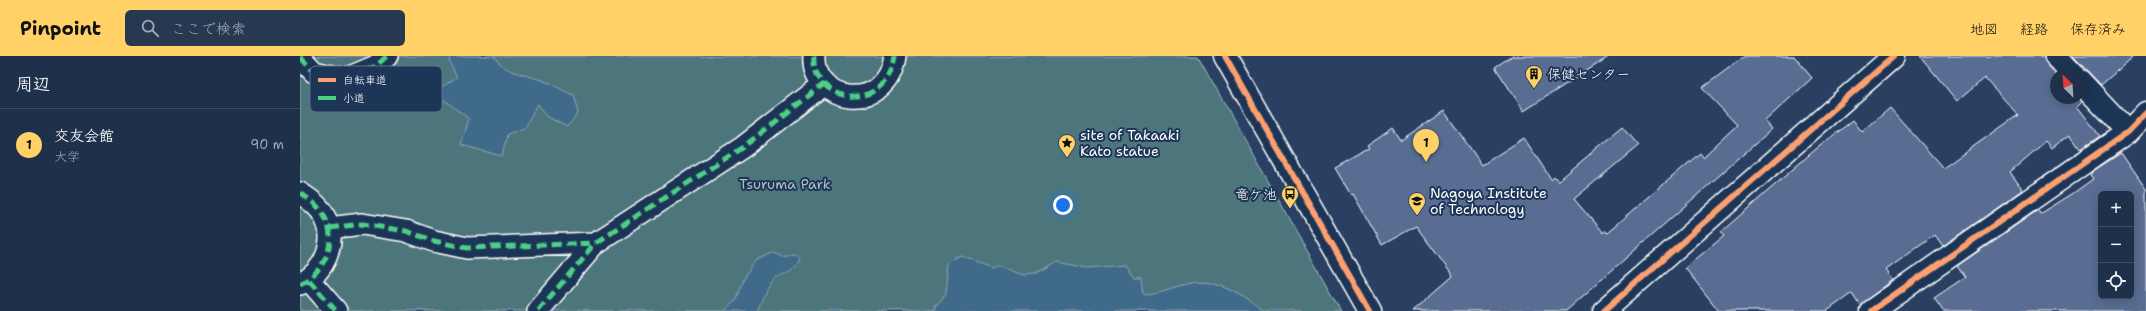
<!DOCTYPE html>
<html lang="ja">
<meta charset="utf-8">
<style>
:root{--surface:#1f304a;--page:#273851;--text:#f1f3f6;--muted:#a1a9b5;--line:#3c4b62;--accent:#ffd166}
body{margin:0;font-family:"Shantell Sans","Klee One",sans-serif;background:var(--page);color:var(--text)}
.controls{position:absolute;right:12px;bottom:12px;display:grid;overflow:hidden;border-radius:6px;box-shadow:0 2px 10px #0003}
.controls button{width:36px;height:36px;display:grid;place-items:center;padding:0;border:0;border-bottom:1px solid var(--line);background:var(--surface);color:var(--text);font:20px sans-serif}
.compass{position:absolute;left:1750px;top:12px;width:36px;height:36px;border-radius:50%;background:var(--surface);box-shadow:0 2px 10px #0003;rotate:335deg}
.you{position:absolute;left:763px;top:149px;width:14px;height:14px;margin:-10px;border:3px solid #fff;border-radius:50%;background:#1a73e8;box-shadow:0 0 0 6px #1a73e833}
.badge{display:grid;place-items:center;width:26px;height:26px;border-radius:50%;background:var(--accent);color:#111;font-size:13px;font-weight:700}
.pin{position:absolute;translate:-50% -33px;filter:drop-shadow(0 1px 2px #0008)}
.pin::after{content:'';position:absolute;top:21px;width:14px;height:12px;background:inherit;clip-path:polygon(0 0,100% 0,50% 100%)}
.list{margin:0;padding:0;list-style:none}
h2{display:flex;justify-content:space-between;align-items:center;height:52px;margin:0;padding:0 16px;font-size:17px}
h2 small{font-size:13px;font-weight:400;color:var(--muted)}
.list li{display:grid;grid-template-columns:26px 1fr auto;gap:12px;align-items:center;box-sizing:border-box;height:72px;padding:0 16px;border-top:1px solid var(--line)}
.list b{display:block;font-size:15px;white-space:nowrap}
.list p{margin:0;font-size:13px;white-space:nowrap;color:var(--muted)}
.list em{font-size:13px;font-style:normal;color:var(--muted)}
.icon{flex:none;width:22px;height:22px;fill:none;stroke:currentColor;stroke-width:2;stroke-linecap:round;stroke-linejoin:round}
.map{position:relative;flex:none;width:1846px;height:255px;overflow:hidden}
header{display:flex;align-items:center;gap:24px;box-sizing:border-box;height:56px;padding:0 20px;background:var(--accent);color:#111}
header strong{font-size:19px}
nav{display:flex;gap:22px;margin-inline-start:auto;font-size:14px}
.search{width:280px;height:36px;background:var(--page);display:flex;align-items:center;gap:10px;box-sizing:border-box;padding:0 14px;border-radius:6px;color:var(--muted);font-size:15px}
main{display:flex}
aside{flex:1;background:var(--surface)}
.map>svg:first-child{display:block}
</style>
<header>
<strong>Pinpoint</strong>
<div class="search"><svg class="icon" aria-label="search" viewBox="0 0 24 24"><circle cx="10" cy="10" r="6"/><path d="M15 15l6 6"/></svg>ここで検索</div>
<nav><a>地図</a><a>経路</a><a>保存済み</a></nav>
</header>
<main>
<aside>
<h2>周辺<small></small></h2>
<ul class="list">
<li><span class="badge">1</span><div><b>交友会館</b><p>大学</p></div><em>90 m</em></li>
</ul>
</aside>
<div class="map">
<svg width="1846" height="255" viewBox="0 0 1846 255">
<rect width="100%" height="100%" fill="#294063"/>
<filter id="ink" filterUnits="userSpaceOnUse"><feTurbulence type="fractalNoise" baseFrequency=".025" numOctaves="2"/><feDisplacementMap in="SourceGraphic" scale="8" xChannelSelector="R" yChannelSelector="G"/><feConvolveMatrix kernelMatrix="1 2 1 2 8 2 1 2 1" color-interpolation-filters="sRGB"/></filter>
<g filter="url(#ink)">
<!-- green -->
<path fill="#4d767b" stroke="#a6babd" d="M 0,0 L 898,0 L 1041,255 L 0,255 Z"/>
<!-- water -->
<path fill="#416b89" stroke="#8da6b8" d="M 149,0 L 194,0 C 203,17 225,18 242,24 C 253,28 263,35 273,39 L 278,57 L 267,71 L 248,61 L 238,48 L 225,72 L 207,78 L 202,100 L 161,89 L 169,63 L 134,36 L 157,21 L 150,7 Z
M 474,196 L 482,200 L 494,197 L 500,202 C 491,221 480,215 470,229 C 464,236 461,247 457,255 L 424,255 L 435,245 L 443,223 L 456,205 Z
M 662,201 L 691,212 L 698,209 L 724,219 L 736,218 L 757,206 L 787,212 L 825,209 L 834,221 L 841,221 L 843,238 C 860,238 874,230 891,227 C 918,222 944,241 965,255 L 635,255 L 636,250 L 646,238 L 649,209 Z"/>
<!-- building -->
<path fill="#596d91" stroke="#fff" fill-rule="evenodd" d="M 1212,0 L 1310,0 L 1224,55 L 1195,11 Z
M 1445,0 L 1494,0 L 1512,22 L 1465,65 L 1472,73 L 1266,255 L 1113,255 L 1153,220 L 1116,170 L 1082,189 L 1053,138 L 1051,139 L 1035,112 L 1069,93 L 1067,90 L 1093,72 L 1101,84 L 1144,55 L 1182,109 L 1224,82 L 1251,123 L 1254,120 L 1258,125 L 1322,71 L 1338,90 L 1274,143 L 1303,177 L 1305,174 L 1307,177 L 1400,97 L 1403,101 L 1437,69 L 1402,32 Z
M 1620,0 L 1744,0 L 1747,8 L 1756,18 L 1756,42 L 1779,42 L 1782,45 L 1777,50 L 1800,80 L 1781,93 L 1770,78 L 1752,92 L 1746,85 L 1710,116 L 1723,134 L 1643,190 L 1635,179 L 1586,214 L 1593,224 L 1560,249 L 1552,237 L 1527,255 L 1419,255 L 1385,212 L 1424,180 L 1421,176 L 1516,93 L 1553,64 L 1562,76 L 1590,52 L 1643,112 L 1718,59 L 1685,22 L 1657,45 Z
M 1773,0 L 1834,0 L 1801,29 Z
M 1821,97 L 1846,133 L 1846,255 L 1643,255 L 1634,242 L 1665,221 L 1657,210 L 1738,154 L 1740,158 L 1772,138 L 1793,123 L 1790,119 L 1796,113 ZM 1801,138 L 1831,138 L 1831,240 L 1801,240 Z"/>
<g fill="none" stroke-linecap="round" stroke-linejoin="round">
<defs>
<path id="pedestrian" d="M 514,0 C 510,46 586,61 595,0
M 0,1 L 14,16 L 45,23 L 76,10 L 87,0
M 0,137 C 9,143 18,149 23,158 C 39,184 26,215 0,228
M 29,172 L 62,168 L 106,175 L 134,185 L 167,192 L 296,187
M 9,224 L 36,255
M 238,255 L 296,187 L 443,91 L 524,28"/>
<path id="minor" d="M 1756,0 L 1773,18
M 1780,25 L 1828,76
M 1571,255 L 1828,76 L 1846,57"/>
<path id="tertiary" d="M 925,0 L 1070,255
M 1304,255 L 1594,0"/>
</defs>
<!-- pedestrian casing -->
<use href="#pedestrian" stroke="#fff" stroke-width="24"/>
<!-- minor casing -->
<use href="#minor" stroke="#fff" stroke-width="25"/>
<!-- tertiary casing -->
<use href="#tertiary" stroke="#fff" stroke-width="25"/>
<!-- pedestrian -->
<use href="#pedestrian" stroke="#1d3557" stroke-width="21"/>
<!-- minor -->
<use href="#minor" stroke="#1d3557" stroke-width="22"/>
<!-- tertiary -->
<use href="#tertiary" stroke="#1d3557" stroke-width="22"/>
<!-- quiet -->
<path stroke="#4dcf88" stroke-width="5" stroke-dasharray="10 5" stroke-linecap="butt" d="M 514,0 C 510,46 586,61 595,0
M 0,1 L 14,16 L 45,23 L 76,10 L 87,0
M 0,137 C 9,143 18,149 23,158 C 39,184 26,215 0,228
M 29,172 L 62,168 L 106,175 L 134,185 L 167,192 L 296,187
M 9,224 L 36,255
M 238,255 L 296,187 L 443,91 L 524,28"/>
<defs>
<path id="cycleway" d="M 925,0 L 1070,255
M 1304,255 L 1594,0
M 1571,255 L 1828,76 L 1846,57"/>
</defs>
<!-- cycleway casing -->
<use href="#cycleway" stroke="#1d3557" stroke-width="8"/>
<!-- cycleway -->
<use href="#cycleway" stroke="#fca06f" stroke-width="6"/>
</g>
</g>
<!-- icons -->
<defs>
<symbol id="building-pin" viewBox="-11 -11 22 30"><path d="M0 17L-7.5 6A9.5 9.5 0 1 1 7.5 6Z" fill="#ffd166" stroke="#1d3557"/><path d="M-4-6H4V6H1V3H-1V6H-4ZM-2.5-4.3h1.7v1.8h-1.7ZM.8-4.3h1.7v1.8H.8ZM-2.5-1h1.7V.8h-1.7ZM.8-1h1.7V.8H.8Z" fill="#111"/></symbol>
<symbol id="sight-pin" viewBox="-11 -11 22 30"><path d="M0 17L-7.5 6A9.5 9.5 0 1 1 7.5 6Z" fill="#ffd166" stroke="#1d3557"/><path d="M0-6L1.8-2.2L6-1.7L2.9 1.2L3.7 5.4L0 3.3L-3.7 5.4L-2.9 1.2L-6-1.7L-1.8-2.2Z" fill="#111"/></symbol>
<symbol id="bus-pin" viewBox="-11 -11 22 30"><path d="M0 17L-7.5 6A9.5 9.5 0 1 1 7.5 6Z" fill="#ffd166" stroke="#1d3557"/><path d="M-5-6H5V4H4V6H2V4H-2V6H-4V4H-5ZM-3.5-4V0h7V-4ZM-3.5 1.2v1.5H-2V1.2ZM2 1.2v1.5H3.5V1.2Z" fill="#111"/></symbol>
<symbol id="university-pin" viewBox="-11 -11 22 30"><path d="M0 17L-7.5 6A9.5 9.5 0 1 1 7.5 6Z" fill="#ffd166" stroke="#1d3557"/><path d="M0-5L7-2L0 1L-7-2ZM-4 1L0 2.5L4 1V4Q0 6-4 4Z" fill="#111"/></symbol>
</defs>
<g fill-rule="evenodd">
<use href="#building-pin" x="1224" y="8" width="20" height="27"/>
<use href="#sight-pin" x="757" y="77" width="20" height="27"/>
<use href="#bus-pin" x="980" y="128" width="20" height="27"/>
<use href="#university-pin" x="1107" y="135" width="20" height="27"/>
</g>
<g text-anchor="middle" stroke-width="4" stroke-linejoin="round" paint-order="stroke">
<!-- poi labels -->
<g font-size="14" fill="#fff" stroke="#1d3557" text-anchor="start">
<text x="1247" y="23">保健センター</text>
<text x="780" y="84">site of Takaaki<tspan x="780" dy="16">Kato statue</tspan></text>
<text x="1130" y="142">Nagoya Institute<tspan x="1130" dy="16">of Technology</tspan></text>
<text x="977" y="143" text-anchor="end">竜ケ池</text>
</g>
<!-- park labels -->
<g font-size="14" fill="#afc1c4" stroke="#1d3557">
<text x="485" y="133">Tsuruma Park</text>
</g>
</g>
<!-- legend -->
<rect x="10" y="10" width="132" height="46" rx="6" fill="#1d3557" stroke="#617289" stroke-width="1"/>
<rect x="18" y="22" width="18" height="4" fill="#fca06f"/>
<rect x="18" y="40" width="18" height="4" fill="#4dcf88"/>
<g font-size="11" fill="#fff">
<text x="43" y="28">自転車道</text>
<text x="43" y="46">小道</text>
</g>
</svg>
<div class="controls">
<button>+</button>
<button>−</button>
<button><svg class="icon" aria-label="locate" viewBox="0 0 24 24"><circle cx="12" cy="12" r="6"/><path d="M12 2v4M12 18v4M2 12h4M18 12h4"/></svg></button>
</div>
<svg class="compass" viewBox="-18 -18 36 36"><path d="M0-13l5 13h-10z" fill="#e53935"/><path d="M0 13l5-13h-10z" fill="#a1a9b5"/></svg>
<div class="you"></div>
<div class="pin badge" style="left:1126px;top:106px">1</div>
</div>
</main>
